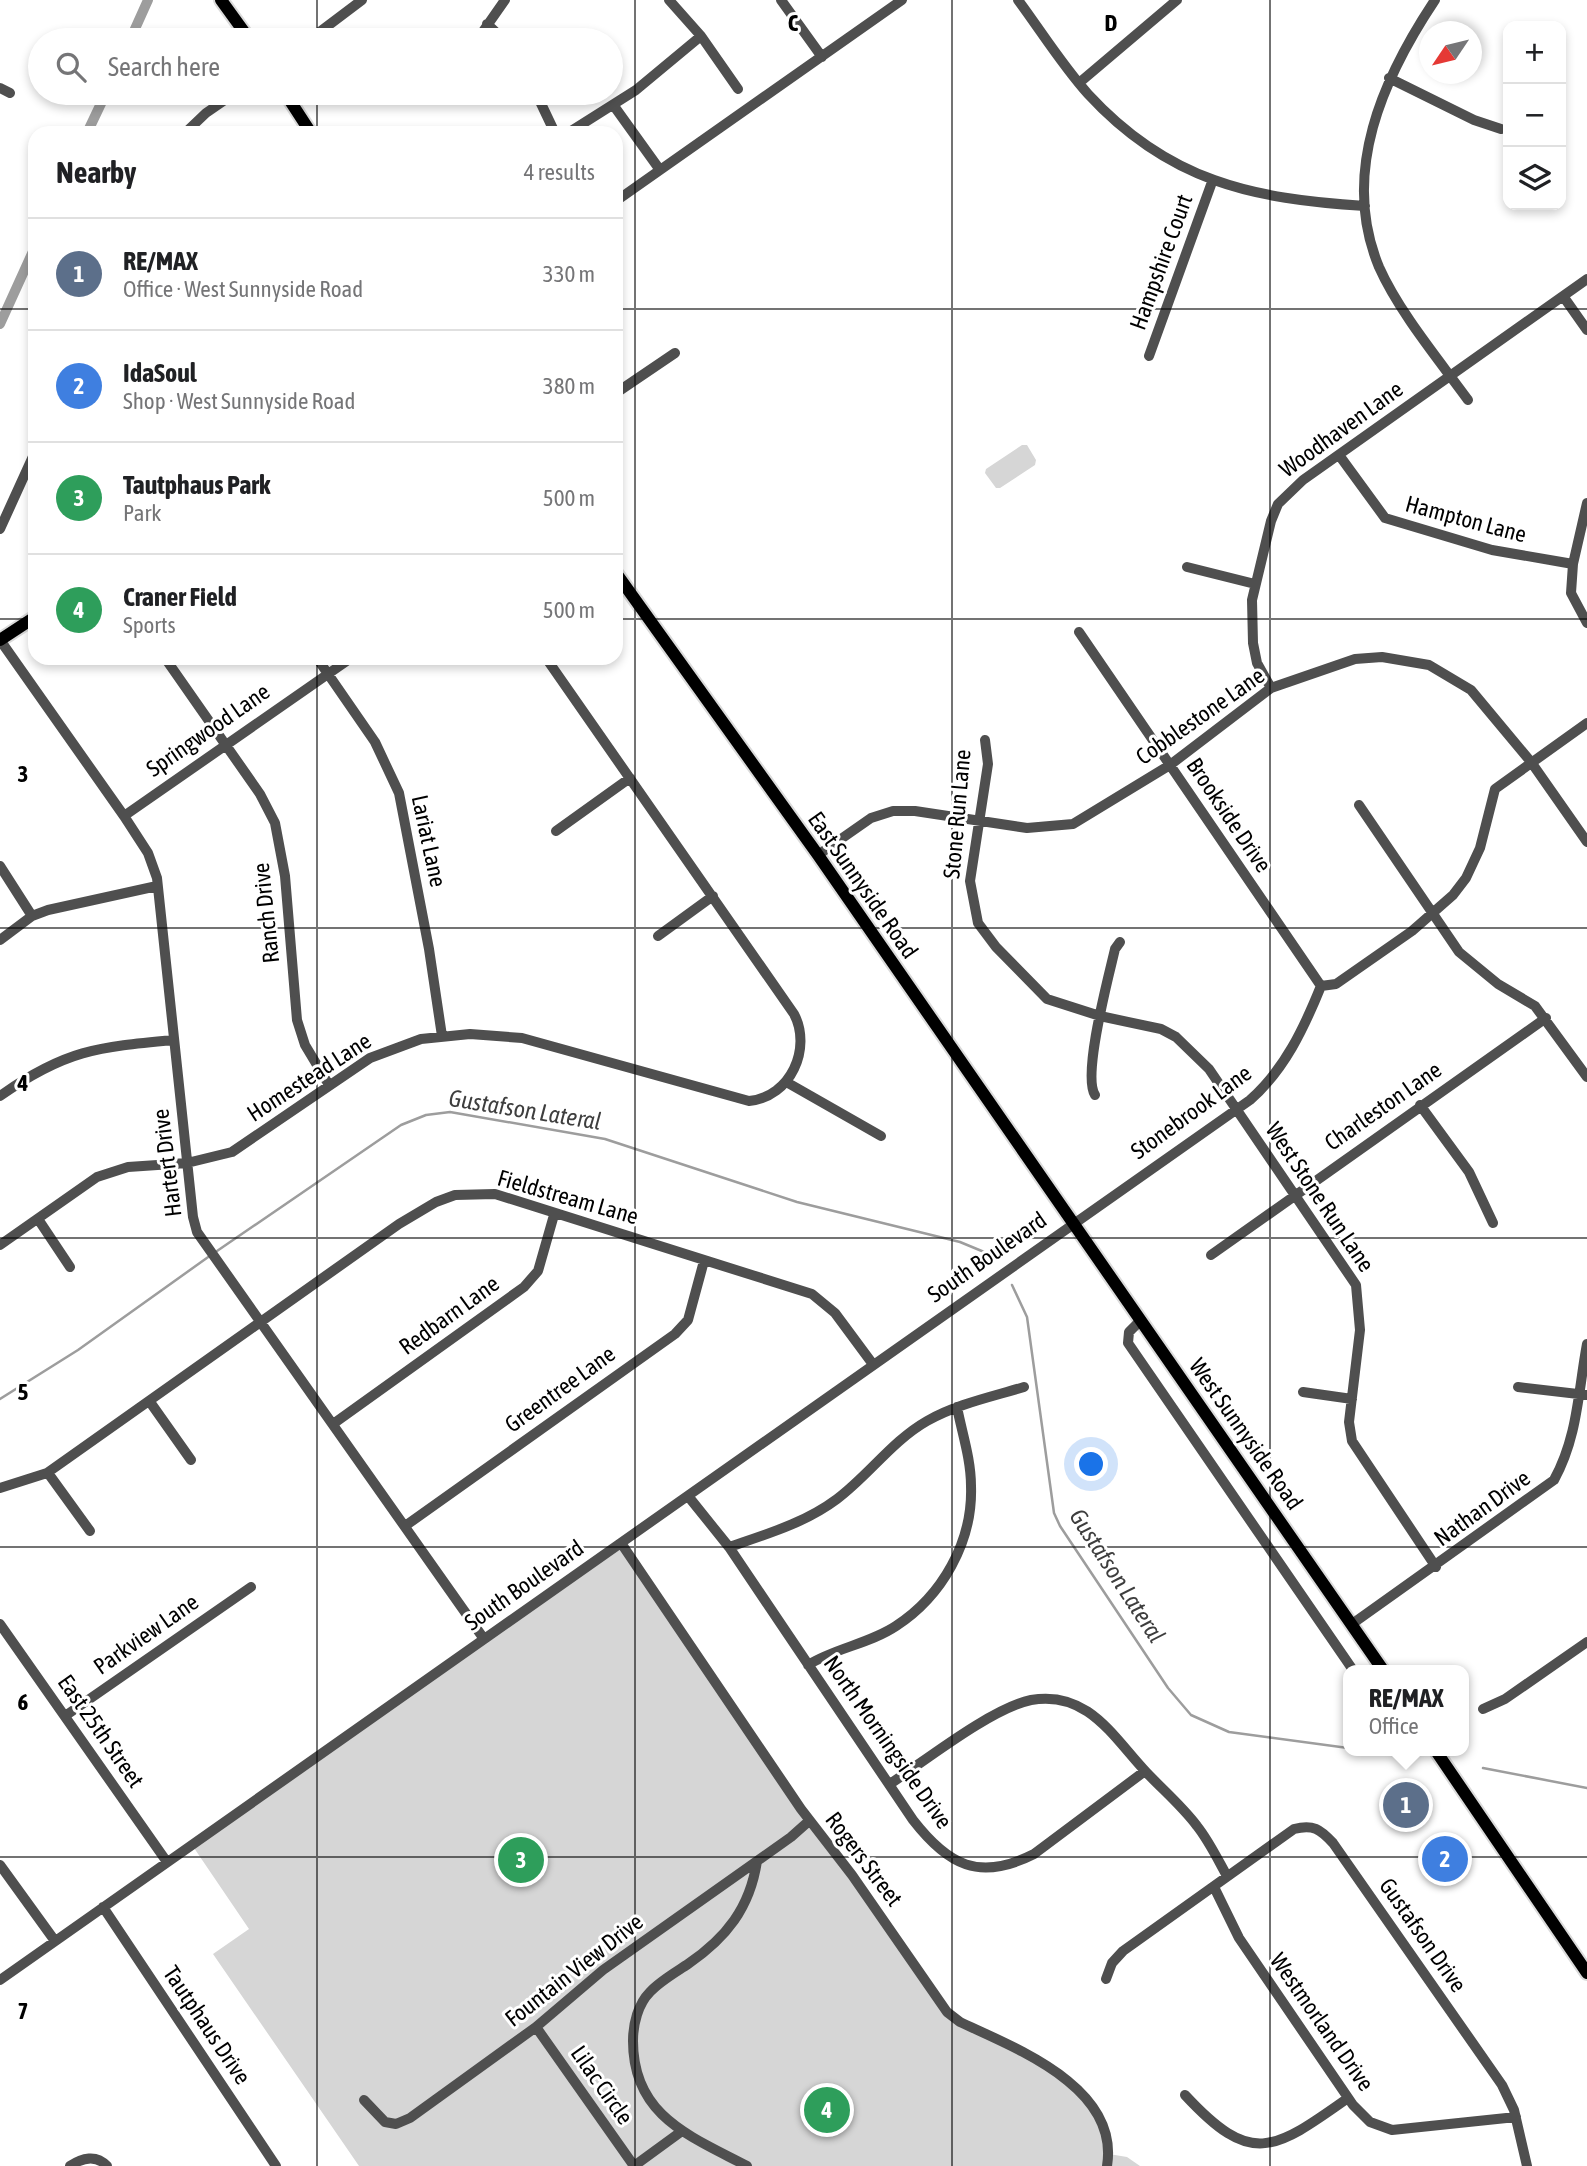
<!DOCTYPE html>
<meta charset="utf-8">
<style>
:root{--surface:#fff;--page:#f6f6f6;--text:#202124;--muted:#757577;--line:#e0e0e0;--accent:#1a73e8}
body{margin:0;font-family:"Asap Condensed",sans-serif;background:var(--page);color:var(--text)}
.controls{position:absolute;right:21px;top:21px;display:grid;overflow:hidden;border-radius:14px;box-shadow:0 4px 10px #0003}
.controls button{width:63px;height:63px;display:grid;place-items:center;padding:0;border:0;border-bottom:2px solid var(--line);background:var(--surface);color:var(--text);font:35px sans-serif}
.compass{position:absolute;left:1419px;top:21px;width:63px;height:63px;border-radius:50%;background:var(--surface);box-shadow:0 4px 10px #0003;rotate:235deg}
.you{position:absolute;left:1092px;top:1465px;width:24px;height:24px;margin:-18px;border:5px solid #fff;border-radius:50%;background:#1a73e8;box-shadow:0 0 0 10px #1a73e833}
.badge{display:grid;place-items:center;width:46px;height:46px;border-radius:50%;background:var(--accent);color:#fff;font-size:23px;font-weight:700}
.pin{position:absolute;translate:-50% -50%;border:4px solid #fff;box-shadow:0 2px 7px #0006}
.popup{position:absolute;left:1343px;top:1665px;width:126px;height:91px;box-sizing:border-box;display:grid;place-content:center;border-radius:14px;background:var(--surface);filter:drop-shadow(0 2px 5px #0005);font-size:23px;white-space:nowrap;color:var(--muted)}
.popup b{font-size:26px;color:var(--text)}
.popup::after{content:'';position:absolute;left:50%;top:100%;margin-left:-14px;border:14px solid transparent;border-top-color:var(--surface)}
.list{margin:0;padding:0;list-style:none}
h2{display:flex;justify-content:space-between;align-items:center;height:91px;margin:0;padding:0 28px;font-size:30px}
h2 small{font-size:23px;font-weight:400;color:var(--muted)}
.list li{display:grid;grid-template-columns:46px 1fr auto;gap:21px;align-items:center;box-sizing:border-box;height:112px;padding:0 28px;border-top:2px solid var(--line)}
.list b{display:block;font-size:26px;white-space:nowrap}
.list p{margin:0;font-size:23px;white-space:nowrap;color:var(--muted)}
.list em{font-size:23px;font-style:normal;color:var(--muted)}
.icon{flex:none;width:38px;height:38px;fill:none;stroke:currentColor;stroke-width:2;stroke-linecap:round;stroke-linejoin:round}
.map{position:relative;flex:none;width:1587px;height:2166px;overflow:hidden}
.search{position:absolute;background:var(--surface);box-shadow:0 4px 10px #0003;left:28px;top:28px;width:595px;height:77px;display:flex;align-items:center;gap:18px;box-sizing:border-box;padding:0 24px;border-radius:38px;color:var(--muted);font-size:26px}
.panel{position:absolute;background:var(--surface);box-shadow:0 4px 10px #0003;left:28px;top:126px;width:595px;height:539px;border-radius:21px}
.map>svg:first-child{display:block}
</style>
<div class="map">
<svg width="1587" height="2166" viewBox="0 0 1587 2166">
<rect width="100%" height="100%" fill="#fff"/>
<!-- green -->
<path fill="#d6d6d6" d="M 1022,445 L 1027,445 L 1036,460 L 1035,465 L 1000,488 L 996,488 L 985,473 L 986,469 Z
M 621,1543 L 947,2012 L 1050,2065 L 1099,2120 L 1109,2154 L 1127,2157 L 1140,2166 L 359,2166 L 213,1954 L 249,1929 L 192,1845 Z"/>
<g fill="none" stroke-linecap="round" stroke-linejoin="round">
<!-- stream -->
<path stroke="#9d9d9d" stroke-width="2.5" d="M 217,1251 L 401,1125 L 426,1115 L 450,1112 L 605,1139 L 797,1202 L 960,1242 L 989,1254
M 1012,1285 L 1027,1317 L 1054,1513 L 1060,1526 L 1168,1688 L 1191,1715 L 1229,1732 L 1348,1748
M 0,1399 L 78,1350 L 211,1255
M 1373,1751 L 1401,1754
M 1483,1768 L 1587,1788"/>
<!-- canal -->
<path stroke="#9d9d9d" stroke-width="10" d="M 130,40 L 148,0
M 87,133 L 106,93
M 0,324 L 35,247"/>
<defs>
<path id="major" d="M 221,0 L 250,40
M 285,93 L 311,133
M 616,573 L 818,855 L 1383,1670
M 0,640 L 35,617
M 1436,1751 L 1587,1973"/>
</defs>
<!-- major casing -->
<use href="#major" stroke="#dbdbdb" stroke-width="16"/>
<!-- minor -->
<path stroke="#4f4f4f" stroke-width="10" d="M 669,0 L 701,36 L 738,89
M 781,0 L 822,57
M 1018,0 C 1041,31 1062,65 1088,94 C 1168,181 1252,199 1365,206
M 1435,0 C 1383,78 1340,173 1379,267 C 1399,312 1439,360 1468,400
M 487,24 L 504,40
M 309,40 L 362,0
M 477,40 L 505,0
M 1389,78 L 1474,120 L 1501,129
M 1079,83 L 1177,0
M 0,88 L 10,93
M 536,93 L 555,133
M 614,106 L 660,170
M 185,133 L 206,113 L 235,93
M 568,133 L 636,90 L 701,36
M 616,201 L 902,0
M 1563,296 L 1587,330
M 1149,356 L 1212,182
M 616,393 L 675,353
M 1339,455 L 1385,518 L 1492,550 L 1573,564
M 1587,503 L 1573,564 L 1571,593 L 1587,623
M 0,529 L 35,452
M 1187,567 L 1255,584
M 1079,632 L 1321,986
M 0,640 L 124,816 L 148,853 L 157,878 L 193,1217 L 197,1232 L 484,1639
M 165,658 L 260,794 L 275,823 L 285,876 L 297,1020 L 305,1045 L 329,1085
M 317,658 L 375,742 L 399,793 L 429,949 L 442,1036
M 1271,688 L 1257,663 L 1253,643 L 1252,600 L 1271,521 L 1278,504 L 1303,480 L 1587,279
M 985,740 L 988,764 L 970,881 L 978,923 L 996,947 L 1047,999 L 1100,1016 L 1161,1029 L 1176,1037 L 1209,1069 L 1356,1285 L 1360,1330 L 1349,1422 L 1352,1441 L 1436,1567
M 1359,805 L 1459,952 L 1498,984 L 1535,1006 L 1587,1077
M 124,816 L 351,658
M 556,831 L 630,778
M 818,855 L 871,818 L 893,811 L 915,811 L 1027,828 L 1073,824 L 1170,765 L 1271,688 L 1355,659 L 1382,657 L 1429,665 L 1471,690 L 1531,762 L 1587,842
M 0,866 L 32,916
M 658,936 L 713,896
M 0,940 L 32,916 L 48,910 L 157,886
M 1321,986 L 1336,984 L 1412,931 L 1453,895 L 1466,878 L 1480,848 L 1495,789 L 1587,723
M 788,1083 L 881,1136
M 1095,1095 C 1082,1075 1109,975 1115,949 L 1120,942
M 0,1096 C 65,1050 97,1047 174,1040
M 1420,1105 L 1469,1172 L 1493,1223
M 38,1219 L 70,1267
M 0,1245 L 97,1177 L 128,1167 L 187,1163 L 232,1152 L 370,1058 L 421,1039 L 470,1034 L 522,1038 L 749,1101 C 791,1097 812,1048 794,1014 L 546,658
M 1211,1255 L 1546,1018
M 1141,1320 L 1129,1332 L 1128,1343 L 1353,1670
M 1518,1387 L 1587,1395
M 1303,1392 L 1352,1399
M 150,1402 L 191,1460
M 333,1424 L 524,1287 L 538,1271 L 554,1215
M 48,1473 L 90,1531
M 0,1488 L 47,1473 L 399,1224 L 436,1202 L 455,1195 L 495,1194 L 812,1294 L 835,1313 L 872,1363
M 688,1496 L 729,1547 L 913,1820 C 948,1865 979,1882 1034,1854 L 1145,1771
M 405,1526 L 675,1334 L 688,1320 L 704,1261
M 621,1543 L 801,1809 L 852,1875 L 947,2012 L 960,2022 C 1015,2048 1120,2087 1107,2166
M 729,1547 C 767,1534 805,1523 837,1499 C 869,1475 892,1441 927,1421 C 957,1404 991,1397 1024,1387
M 0,1624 L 167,1862
M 1352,1624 L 1554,1480 C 1578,1436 1578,1392 1587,1344
M 808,1665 C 835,1648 869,1644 896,1626 C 942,1596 973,1542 971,1486 C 971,1459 962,1433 957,1407
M 1483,1709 L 1505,1699 L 1587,1642
M 65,1716 L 251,1587
M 890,1784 C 926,1760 992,1708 1031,1700 C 1088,1690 1113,1737 1146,1772 C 1163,1790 1182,1806 1197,1826 C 1209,1841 1218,1860 1227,1876
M 0,1865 L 55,1941
M 1214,1887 L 1239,1938 L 1353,2105 L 1370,2122 L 1392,2130 L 1516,2117
M 103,1907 L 276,2166
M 1106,1979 L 1112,1963 L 1123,1951 L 1294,1829 C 1313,1824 1320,1829 1333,1843 L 1502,2085 L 1514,2110 L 1527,2166
M 0,1980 L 1250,1100 C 1285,1069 1304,1028 1321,986
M 536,2027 L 634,2166
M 1185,2095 C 1251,2166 1272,2152 1348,2098
M 364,2100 L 385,2122 L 396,2124 L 410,2118 L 536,2027 L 603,1970 L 791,1837 L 809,1821
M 70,2166 C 82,2158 96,2154 107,2166
M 634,2166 L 682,2131
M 747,2166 C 690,2136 633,2116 633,2041 C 633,2024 638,2004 650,1992 C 660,1981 676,1972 688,1964 C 726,1938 750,1908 757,1861"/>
<!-- major -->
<use href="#major" stroke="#000" stroke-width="12"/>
</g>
<!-- grid -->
<path fill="none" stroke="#000" stroke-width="2" stroke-opacity="0.55" d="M 317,0 L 317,40M 635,0 L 635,2166M 952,0 L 952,2166M 1270,0 L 1270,2166M 317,93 L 317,133M 0,309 L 35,309M 616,309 L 1587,309M 0,619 L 35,619M 616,619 L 1587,619M 317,658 L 317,2166M 0,928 L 1587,928M 0,1238 L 1587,1238M 0,1547 L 1587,1547M 0,1857 L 1587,1857"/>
<g text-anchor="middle" stroke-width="6" stroke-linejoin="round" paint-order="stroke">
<!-- street labels -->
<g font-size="23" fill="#000" stroke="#fff">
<text transform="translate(1161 262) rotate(-70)" y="8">Hampshire Court</text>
<text transform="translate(1341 429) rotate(-36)" y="8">Woodhaven Lane</text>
<text transform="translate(1466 519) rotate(15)" y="8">Hampton Lane</text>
<text transform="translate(1200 716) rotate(-35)" y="8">Cobblestone Lane</text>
<text transform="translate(208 730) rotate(-35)" y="8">Springwood Lane</text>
<text transform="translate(957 814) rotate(-85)" y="8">Stone Run Lane</text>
<text transform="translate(1229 815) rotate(56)" y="8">Brookside Drive</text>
<text transform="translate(429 841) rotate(78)" y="8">Lariat Lane</text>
<text transform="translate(863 885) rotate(55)" y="8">East Sunnyside Road</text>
<text transform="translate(266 913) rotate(-96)" y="8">Ranch Drive</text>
<text transform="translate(309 1077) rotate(-33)" y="8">Homestead Lane</text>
<text transform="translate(1383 1106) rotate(-35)" y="8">Charleston Lane</text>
<text transform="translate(1191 1112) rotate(-36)" y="8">Stonebrook Lane</text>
<text transform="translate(167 1163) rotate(-97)" y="8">Hartert Drive</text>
<text transform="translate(568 1197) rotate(16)" y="8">Fieldstream Lane</text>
<text transform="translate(1320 1197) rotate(56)" y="8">West Stone Run Lane</text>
<text transform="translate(987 1257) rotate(-35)" y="8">South Boulevard</text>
<text transform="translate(449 1315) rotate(-36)" y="8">Redbarn Lane</text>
<text transform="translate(560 1389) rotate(-36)" y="8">Greentree Lane</text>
<text transform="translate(1246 1434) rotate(55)" y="8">West Sunnyside Road</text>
<text transform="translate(1482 1508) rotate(-36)" y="8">Nathan Drive</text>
<text transform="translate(524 1585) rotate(-35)" y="8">South Boulevard</text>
<text transform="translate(146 1634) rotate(-35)" y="8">Parkview Lane</text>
<text transform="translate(101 1731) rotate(55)" y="8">East 25th Street</text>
<text transform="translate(888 1742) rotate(55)" y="8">North Morningside Drive</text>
<text transform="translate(864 1859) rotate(53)" y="8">Rogers Street</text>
<text transform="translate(1423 1935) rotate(55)" y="8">Gustafson Drive</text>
<text transform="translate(574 1970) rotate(-38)" y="8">Fountain View Drive</text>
<text transform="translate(1322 2022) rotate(55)" y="8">Westmorland Drive</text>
<text transform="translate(207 2025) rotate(56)" y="8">Tautphaus Drive</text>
<text transform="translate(602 2085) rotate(55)" y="8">Lilac Circle</text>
</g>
<!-- water labels -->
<g font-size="24" font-style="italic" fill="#3e3e3e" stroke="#fff">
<text transform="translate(525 1110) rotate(9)" y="8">Gustafson Lateral</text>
<text transform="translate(1117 1576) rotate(57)" y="8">Gustafson Lateral</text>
</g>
</g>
<g font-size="23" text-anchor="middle" font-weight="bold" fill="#000" stroke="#fff" stroke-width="6" stroke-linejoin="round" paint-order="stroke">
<text x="793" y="31">C</text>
<text x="1111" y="31">D</text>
<text x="23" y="782">3</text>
<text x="23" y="1091">4</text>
<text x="23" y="1400">5</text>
<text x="23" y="1710">6</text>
<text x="23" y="2019">7</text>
</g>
</svg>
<div class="controls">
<button>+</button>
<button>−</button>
<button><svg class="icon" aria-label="layers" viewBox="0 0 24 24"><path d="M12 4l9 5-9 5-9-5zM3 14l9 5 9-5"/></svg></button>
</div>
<svg class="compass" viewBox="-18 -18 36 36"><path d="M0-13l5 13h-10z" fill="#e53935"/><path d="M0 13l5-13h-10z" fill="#757577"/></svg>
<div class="you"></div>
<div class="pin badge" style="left:1406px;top:1805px;background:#5c6f8a">1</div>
<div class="popup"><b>RE/MAX</b>Office</div>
<div class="pin badge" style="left:1445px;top:1859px;background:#3f7fe0">2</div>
<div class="pin badge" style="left:521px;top:1860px;background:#2e9e5b">3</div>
<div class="pin badge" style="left:827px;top:2110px;background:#2e9e5b">4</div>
<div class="search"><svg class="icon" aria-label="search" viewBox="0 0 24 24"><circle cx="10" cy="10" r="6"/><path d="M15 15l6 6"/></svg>Search here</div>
<section class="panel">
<h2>Nearby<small>4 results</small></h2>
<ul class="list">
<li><span class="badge" style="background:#5c6f8a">1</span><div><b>RE/MAX</b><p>Office · West Sunnyside Road</p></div><em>330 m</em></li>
<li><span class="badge" style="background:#3f7fe0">2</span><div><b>IdaSoul</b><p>Shop · West Sunnyside Road</p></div><em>380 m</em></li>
<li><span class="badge" style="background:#2e9e5b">3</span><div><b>Tautphaus Park</b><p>Park</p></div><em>500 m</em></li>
<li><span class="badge" style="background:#2e9e5b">4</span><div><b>Craner Field</b><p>Sports</p></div><em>500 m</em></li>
</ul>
</section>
</div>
